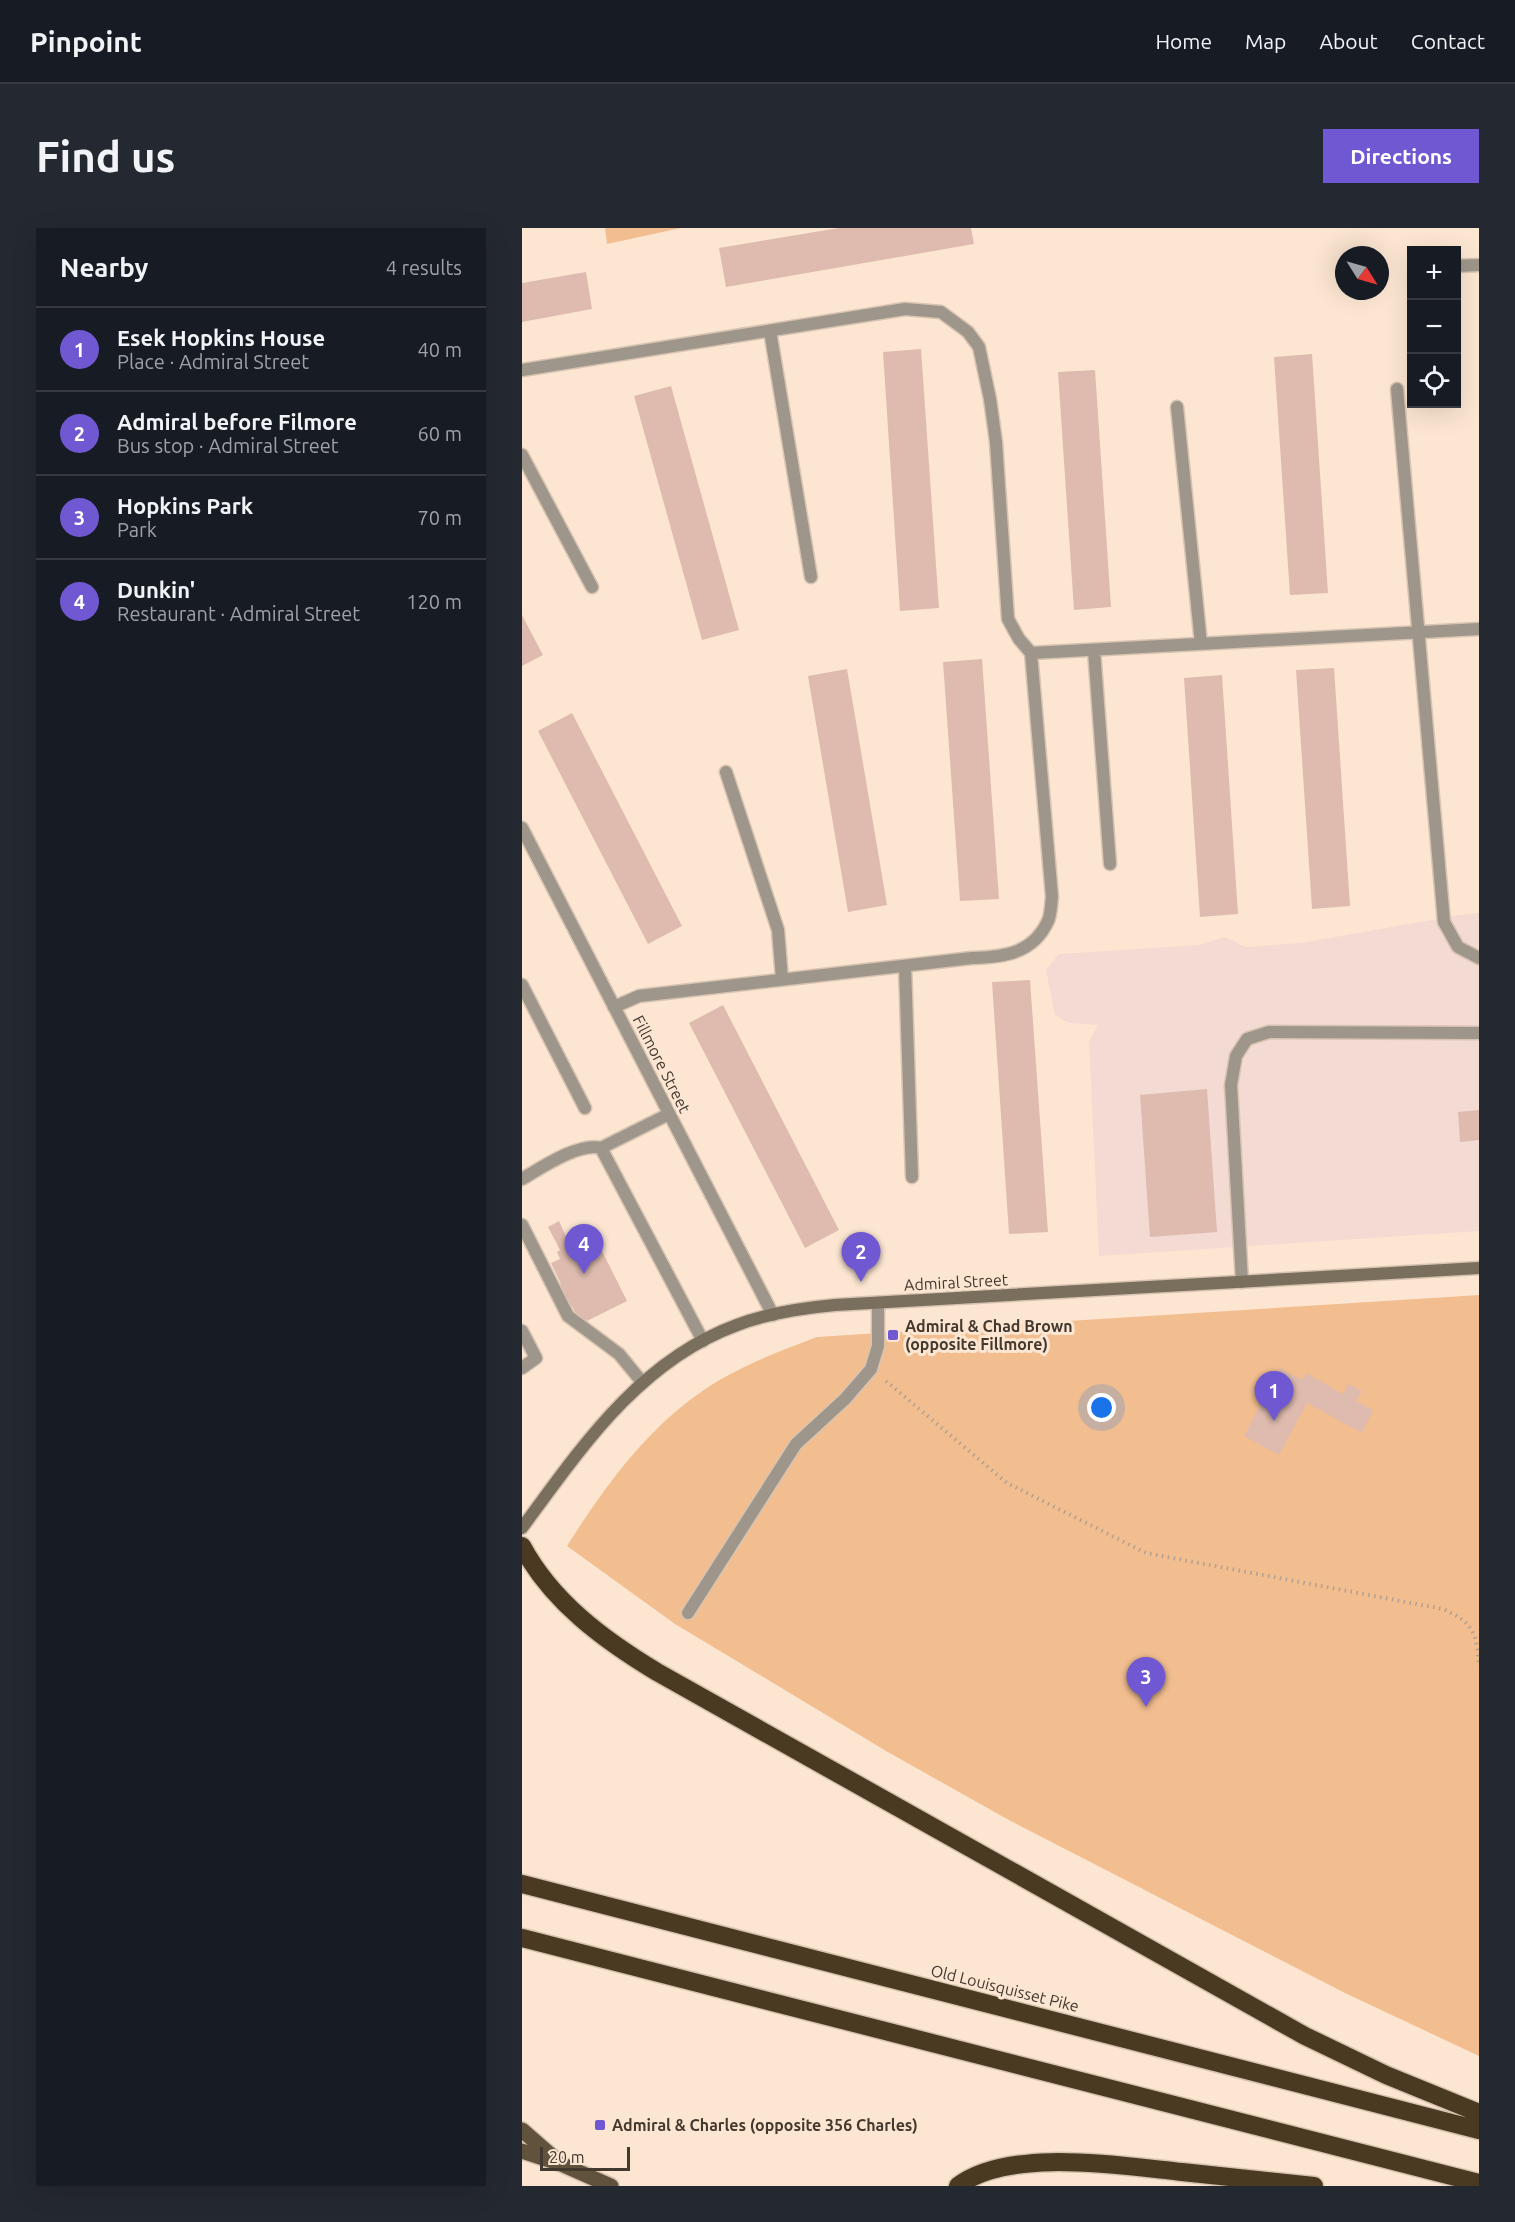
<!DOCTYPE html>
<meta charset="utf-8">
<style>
:root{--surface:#171b24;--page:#242831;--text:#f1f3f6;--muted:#9ea1a6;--line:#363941;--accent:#7058d2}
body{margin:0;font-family:Ubuntu,sans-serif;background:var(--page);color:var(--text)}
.controls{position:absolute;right:18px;top:18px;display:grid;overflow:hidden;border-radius:0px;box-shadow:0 6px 24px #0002}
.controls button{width:54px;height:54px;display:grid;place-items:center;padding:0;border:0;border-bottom:2px solid var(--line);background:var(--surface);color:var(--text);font:30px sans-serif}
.compass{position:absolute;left:813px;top:18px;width:54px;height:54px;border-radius:50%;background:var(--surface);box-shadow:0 6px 24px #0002;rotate:127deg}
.scale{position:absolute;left:18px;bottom:15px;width:90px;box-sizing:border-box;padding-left:6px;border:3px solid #44392f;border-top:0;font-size:16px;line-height:21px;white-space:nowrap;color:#44392f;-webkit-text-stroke:4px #fce6d2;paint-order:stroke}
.you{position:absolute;left:580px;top:1180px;width:21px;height:21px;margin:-15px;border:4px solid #fff;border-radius:50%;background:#1a73e8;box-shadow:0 0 0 9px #1a73e833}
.badge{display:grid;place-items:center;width:39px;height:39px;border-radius:50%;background:var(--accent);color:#fff;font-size:20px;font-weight:700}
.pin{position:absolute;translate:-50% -50px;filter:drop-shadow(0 2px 3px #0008)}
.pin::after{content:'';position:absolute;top:32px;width:21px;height:18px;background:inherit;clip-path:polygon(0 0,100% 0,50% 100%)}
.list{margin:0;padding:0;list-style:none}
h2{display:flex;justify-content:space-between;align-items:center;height:78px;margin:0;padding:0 24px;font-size:26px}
h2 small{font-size:20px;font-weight:400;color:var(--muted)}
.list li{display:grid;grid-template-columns:39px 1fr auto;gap:18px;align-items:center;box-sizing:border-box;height:84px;padding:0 24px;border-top:2px solid var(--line)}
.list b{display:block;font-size:22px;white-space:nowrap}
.list p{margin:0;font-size:20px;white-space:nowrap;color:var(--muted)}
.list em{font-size:20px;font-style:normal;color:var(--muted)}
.icon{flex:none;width:33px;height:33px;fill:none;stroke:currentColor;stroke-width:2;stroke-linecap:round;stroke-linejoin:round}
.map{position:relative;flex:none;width:957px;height:1958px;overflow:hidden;border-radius:0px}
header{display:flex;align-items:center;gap:36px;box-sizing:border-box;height:84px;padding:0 30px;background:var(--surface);border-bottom:2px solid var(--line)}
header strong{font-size:28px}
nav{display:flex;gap:33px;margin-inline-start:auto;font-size:21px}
.intro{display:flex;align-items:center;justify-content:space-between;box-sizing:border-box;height:144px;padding:0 36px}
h1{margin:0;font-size:42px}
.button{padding:15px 27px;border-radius:0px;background:var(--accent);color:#fff;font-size:21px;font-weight:700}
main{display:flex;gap:36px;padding:0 36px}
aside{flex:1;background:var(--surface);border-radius:0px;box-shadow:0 6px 24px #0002}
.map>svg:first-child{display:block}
</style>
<header>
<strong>Pinpoint</strong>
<nav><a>Home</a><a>Map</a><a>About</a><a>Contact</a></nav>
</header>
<div class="intro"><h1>Find us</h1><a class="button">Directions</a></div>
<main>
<aside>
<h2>Nearby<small>4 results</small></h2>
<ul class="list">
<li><span class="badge">1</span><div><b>Esek Hopkins House</b><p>Place · Admiral Street</p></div><em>40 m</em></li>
<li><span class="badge">2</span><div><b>Admiral before Filmore</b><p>Bus stop · Admiral Street</p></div><em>60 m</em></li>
<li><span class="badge">3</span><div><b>Hopkins Park</b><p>Park</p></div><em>70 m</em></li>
<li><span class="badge">4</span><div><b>Dunkin'</b><p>Restaurant · Admiral Street</p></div><em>120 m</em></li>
</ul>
</aside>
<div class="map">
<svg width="957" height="1958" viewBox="0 0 957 1958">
<rect width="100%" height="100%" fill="#fce6d2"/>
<!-- commercial -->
<path fill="#f3dad3" d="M 957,685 L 957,1003 L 577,1028 L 567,813 L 576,797 L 547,795 L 533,787 L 524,742 L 537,726 L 677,717 L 703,709 L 724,719 L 779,715 L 938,687 Z"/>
<!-- green -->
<path fill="#f2be90" d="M 83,0 L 159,0 L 85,16 Z
M 957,1067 L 957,1828 L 823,1765 L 485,1591 L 364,1523 L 153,1396 L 45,1318 C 80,1263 119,1208 172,1169 C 209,1141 253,1125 295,1109 Z"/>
<!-- building -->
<path fill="#debbae" d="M 317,0 L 449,0 L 452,16 L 204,59 L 197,20 Z
M 64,44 L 70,81 L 0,94 L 0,55 Z
M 399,121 L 417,380 L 378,383 L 361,124 Z
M 790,126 L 806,365 L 768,367 L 752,129 Z
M 573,142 L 589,379 L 552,382 L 536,144 Z
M 149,158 L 217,402 L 180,412 L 112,168 Z
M 0,387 L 21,427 L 0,438 Z
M 460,431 L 477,671 L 438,673 L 421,434 Z
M 812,440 L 828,678 L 790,681 L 774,442 Z
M 325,441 L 365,677 L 326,684 L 286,448 Z
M 700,447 L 716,686 L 678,689 L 662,450 Z
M 50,485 L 160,698 L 126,716 L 16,503 Z
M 508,752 L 526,1004 L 487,1006 L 470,754 Z
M 201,777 L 317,1002 L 283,1020 L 167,795 Z
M 685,861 L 695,1004 L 628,1009 L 618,867 Z
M 957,882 L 957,912 L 938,914 L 936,884 Z
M 37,993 L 48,1017 L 61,1010 L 64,1018 L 75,1013 L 105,1073 L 59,1096 L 50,1078 L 47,1080 L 36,1057 L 39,1056 L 29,1035 L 38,1031 L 35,1024 L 38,1022 L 26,999 Z
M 758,1140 L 780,1152 L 784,1145 L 821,1166 L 826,1156 L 840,1163 L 834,1173 L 851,1182 L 840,1205 L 785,1175 L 757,1227 L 722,1208 Z"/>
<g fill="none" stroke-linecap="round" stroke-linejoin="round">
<defs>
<path id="lane" d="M 934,38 L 957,37
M 248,103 L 289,349
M 0,142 L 383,81 L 419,84 L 446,104 L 457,119 L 468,171 L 474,214 L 486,391 L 497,411 L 509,425 L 530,669 C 529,676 529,687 526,693 C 511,726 481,729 450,730 L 117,768 L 92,779
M 875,161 L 922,694 L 936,719 L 957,730
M 655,179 L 679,416
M 0,227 L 70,359
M 572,422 L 588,636
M 509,425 L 957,401
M 204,544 L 256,702 L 260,751
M 383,738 L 390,949
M 0,757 L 63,880
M 147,886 L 79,920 L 181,1113
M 0,951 C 19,940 57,914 79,920
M 0,997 L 46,1088 L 97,1126 L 120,1154
M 720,1054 L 709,857 L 714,828 L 725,811 L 747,804 L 957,805
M 0,1103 L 14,1130 L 0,1140
M 166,1385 L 274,1216 L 323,1171 L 349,1141 L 356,1118 L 356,1075"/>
<path id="street" d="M 0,600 L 251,1087"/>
<path id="secondary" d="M 0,1300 C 59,1220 117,1133 215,1097 C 246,1085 280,1080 313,1077 L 957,1040"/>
<path id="primary" d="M 0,1902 L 32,1930
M 0,1923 L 39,1936 L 89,1958"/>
<path id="highway" d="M 0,1318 C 30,1374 82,1412 135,1444 L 783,1808 L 864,1847 L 957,1885
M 0,1656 L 957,1902
M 0,1710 L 957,1955
M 436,1958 C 487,1919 600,1938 660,1944 C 704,1949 748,1953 792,1958"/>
</defs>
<!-- lane casing -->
<use href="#lane" stroke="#d7c3b1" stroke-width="15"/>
<!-- street casing -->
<use href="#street" stroke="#d7c3b1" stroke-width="15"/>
<!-- secondary casing -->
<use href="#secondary" stroke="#d7c3b1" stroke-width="15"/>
<!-- primary casing -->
<use href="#primary" stroke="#d7c3b1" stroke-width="18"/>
<!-- highway casing -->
<use href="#highway" stroke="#d7c3b1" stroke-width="21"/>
<!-- path -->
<path stroke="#b2a090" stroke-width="4" stroke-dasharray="1.5 4.5" stroke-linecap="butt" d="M 364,1153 L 485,1255 L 624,1325 L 921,1381 C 953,1395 955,1407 957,1439"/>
<!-- lane -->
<use href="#lane" stroke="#9e968a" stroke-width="12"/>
<!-- street -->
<use href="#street" stroke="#9e968a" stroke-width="12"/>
<!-- secondary -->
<use href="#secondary" stroke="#7a6e5c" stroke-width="12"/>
<!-- primary -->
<use href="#primary" stroke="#60523c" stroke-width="15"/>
<!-- highway -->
<use href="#highway" stroke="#4a3a21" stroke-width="18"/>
</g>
<!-- markers -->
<g fill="#7058d2" stroke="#fce6d2" stroke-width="2">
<rect x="365" y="1101" width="12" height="12" rx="3"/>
<rect x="72" y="1891" width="12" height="12" rx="3"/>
</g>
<g text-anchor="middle" stroke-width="6" stroke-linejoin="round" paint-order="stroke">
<!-- street labels -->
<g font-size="16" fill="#44392f" stroke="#fce6d2">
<text transform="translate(140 836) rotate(63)" y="6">Fillmore Street</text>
<text transform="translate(434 1054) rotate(-3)" y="6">Admiral Street</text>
<text transform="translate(483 1760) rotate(14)" y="6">Old Louisquisset Pike</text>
</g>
<!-- poi labels -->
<g font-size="16" font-weight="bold" fill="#44392f" stroke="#fce6d2" text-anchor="start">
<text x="383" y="1104">Admiral &amp; Chad Brown<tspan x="383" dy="18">(opposite Fillmore)</tspan></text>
<text x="90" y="1903">Admiral &amp; Charles (opposite 356 Charles)</text>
</g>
</g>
</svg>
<div class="controls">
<button>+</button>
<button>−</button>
<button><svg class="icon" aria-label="locate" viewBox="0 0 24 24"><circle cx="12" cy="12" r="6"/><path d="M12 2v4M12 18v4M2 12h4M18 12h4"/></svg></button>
</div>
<svg class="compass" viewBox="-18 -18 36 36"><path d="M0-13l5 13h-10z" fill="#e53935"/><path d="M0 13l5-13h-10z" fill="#9ea1a6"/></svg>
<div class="scale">20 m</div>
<div class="you"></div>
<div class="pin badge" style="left:752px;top:1193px">1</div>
<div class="pin badge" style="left:339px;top:1054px">2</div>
<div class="pin badge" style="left:624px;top:1479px">3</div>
<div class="pin badge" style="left:62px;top:1046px">4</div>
</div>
</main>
